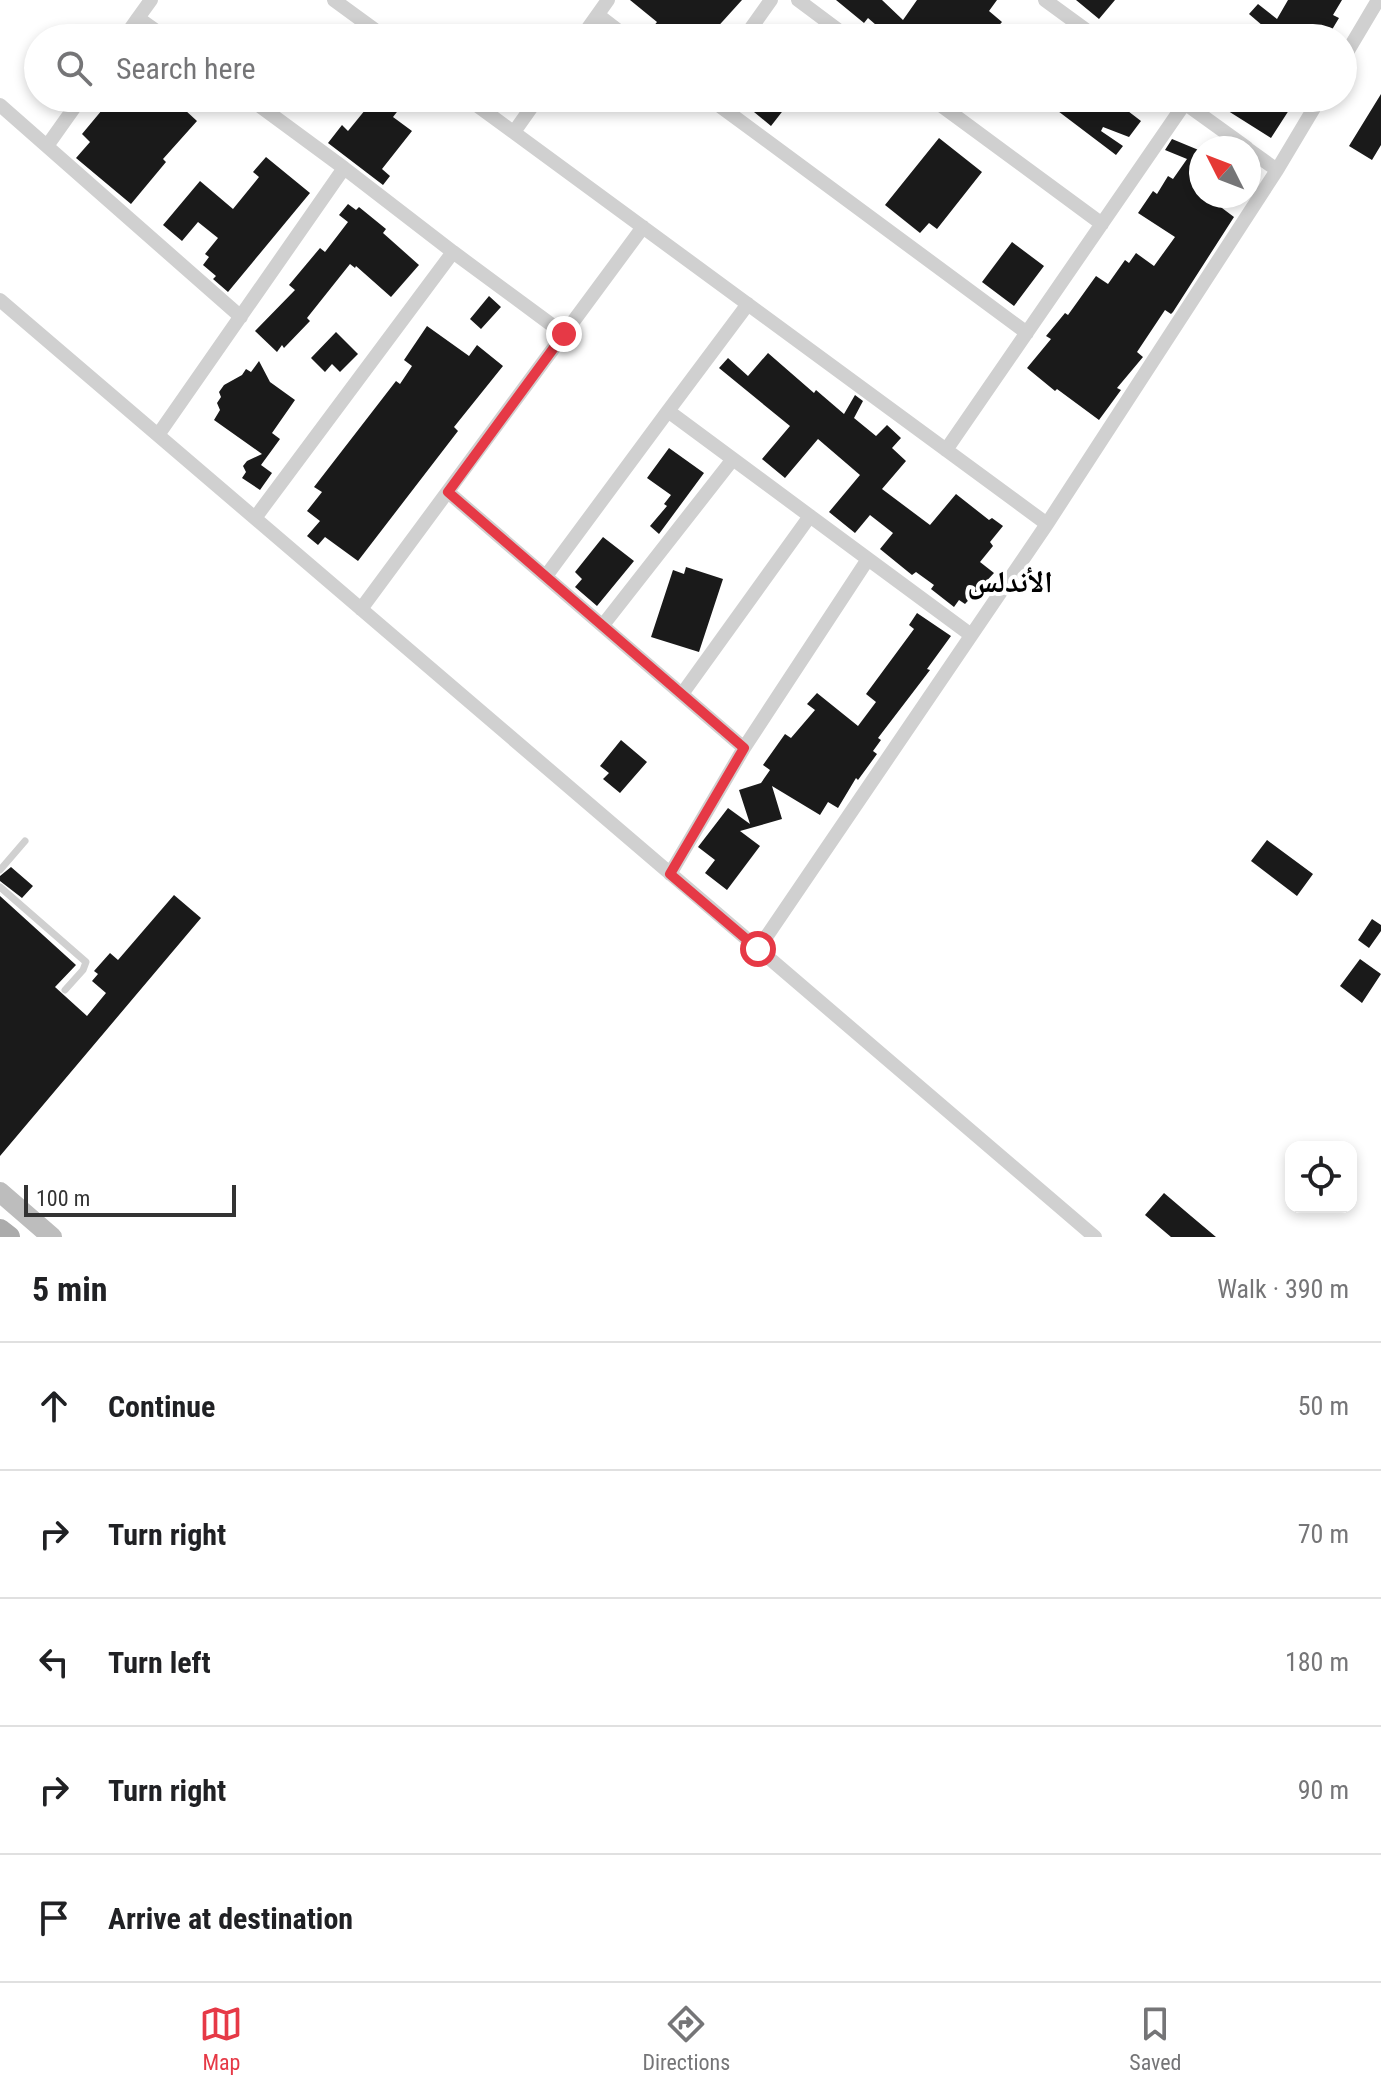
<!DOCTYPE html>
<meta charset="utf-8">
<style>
:root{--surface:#fff;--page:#f6f6f6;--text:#202124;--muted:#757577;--line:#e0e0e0;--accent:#e63946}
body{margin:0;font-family:"Roboto Condensed","Noto Naskh Arabic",sans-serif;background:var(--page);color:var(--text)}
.controls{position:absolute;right:24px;bottom:24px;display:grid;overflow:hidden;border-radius:16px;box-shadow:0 4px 12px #0003}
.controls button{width:72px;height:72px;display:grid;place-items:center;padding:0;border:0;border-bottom:2px solid var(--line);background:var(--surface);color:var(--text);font:40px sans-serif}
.compass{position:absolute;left:1189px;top:136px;width:72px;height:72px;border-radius:50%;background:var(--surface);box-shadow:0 4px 12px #0003;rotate:312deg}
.scale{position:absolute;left:24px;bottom:20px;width:212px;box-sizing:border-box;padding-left:8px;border:4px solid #333;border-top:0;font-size:22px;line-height:28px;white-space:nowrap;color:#333;-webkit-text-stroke:6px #fff;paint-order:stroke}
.stop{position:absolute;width:24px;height:24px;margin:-18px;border:6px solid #e63946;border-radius:50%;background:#fff}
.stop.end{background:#e63946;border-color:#fff;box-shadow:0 2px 8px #0008}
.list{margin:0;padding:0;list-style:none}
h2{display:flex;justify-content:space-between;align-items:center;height:104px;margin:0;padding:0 32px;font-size:34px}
h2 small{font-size:26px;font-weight:400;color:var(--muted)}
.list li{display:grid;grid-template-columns:52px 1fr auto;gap:24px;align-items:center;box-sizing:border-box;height:128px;padding:0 32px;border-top:2px solid var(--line)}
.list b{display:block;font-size:30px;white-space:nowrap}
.list em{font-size:26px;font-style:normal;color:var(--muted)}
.icon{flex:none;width:44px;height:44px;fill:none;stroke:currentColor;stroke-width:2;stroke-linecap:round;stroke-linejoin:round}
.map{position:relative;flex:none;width:1381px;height:1237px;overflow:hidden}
.search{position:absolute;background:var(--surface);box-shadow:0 4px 12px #0003;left:24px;right:24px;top:24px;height:88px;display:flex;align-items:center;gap:20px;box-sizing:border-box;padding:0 28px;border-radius:44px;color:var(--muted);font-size:30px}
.sheet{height:744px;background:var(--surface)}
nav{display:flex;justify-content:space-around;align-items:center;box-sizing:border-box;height:112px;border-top:2px solid var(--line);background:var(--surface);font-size:22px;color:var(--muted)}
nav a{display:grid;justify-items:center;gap:4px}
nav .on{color:var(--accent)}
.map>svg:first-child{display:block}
</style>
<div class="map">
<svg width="1381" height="1237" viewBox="0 0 1381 1237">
<rect width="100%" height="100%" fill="#fff"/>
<!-- building -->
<path fill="#1a1a1a" d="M 630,0 L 742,0 L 713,32 L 721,38 L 644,38 L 657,22 Z
M 836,0 L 882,0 L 903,20 L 917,0 L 997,0 L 989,11 L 1002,22 L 988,38 L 957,38 L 942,25 L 931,38 L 891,38 L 868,18 L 864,23 Z
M 1076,0 L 1115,0 L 1099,19 Z
M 1288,0 L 1342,0 L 1333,15 L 1339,18 L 1327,38 L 1267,38 L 1270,32 L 1249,14 L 1258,4 L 1277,19 Z
M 1381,94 L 1381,145 L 1372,160 L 1349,146 Z
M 112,98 L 172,98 L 197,121 L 163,159 L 166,162 L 131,204 L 76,158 L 90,142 L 82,134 Z
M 737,98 L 782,98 L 779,103 L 785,108 L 771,126 Z
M 1056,98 L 1111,98 L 1141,121 L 1129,137 L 1103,127 L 1101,131 L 1123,146 L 1116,155 L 1050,105 Z
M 1231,98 L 1276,98 L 1291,107 L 1271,138 L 1225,109 Z
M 374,99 L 383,106 L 389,99 L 400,108 L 393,117 L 412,131 L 382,169 L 390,176 L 383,185 L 328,143 L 342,125 L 348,131 Z
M 939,138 L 982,172 L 937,229 L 929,223 L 920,233 L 885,205 Z
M 1172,139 L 1201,151 L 1201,196 L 1206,196 L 1234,217 L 1173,312 L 1171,314 L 1165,310 L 1137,352 L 1143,357 L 1117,388 L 1121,390 L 1099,420 L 1057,389 L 1055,391 L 1027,368 L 1051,339 L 1046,336 L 1065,313 L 1068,315 L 1096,276 L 1108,284 L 1125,260 L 1129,263 L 1136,253 L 1154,266 L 1175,237 L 1138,213 L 1153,191 L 1157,194 L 1168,176 L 1173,179 L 1187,159 L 1165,150 Z
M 266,157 L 310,193 L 228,292 L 213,279 L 216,276 L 203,265 L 209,257 L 205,254 L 218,238 L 198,222 L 182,241 L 163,225 L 200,181 L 233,209 L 259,177 L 253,172 Z
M 348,204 L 356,210 L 359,207 L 386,229 L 383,233 L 419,265 L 391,297 L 356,266 L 355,268 L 350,264 L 307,318 L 310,321 L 284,348 L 282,345 L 277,352 L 255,331 L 295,290 L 289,285 L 320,248 L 325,252 L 348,222 L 339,215 Z
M 1012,242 L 1044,266 L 1014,306 L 982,282 Z
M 489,296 L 501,307 L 481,329 L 470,319 Z
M 427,326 L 469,356 L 477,345 L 503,366 L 454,427 L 458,431 L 358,561 L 325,537 L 318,545 L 307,536 L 320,521 L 307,511 L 322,492 L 314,487 L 396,381 L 400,384 L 412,366 L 404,360 Z
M 336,332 L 358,354 L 340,372 L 332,364 L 325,372 L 311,358 Z
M 768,353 L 814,393 L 816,390 L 844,414 L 855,395 L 863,401 L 854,418 L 876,436 L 887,425 L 901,438 L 892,448 L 906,461 L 882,489 L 930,525 L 956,494 L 989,520 L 992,518 L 1003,526 L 990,542 L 993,546 L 980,562 L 994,573 L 965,604 L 959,600 L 954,607 L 931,589 L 934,585 L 916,572 L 912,575 L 880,549 L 893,533 L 870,515 L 855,533 L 829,512 L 860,475 L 818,439 L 785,478 L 762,459 L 790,426 L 719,368 L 728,358 L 748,376 Z
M 259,361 L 270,382 L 295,400 L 272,433 L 280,439 L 261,465 L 272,473 L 260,490 L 242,478 L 246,472 L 243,466 L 247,461 L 262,454 L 214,420 L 220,410 L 217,403 L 221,397 L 219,392 L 224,385 L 242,375 L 246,369 L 251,372 Z
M 669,448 L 704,473 L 659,534 L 650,526 L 667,506 L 664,504 L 671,495 L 647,478 Z
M 603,537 L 634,561 L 597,606 L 575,587 L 582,579 L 575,572 Z
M 686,567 L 723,579 L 699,652 L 651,637 L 673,570 L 684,574 Z
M 917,613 L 951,636 L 927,669 L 930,670 L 878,738 L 881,740 L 873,751 L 877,754 L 858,780 L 856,778 L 838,808 L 828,802 L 820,815 L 772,786 L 782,819 L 740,831 L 760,846 L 727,890 L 705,873 L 715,860 L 698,847 L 728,808 L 750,824 L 739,790 L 761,783 L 770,770 L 763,765 L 785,734 L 791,738 L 815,710 L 807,704 L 817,693 L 858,726 L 876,702 L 866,694 L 914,629 L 909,625 Z
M 621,740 L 647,762 L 620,793 L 603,779 L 609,773 L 600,766 Z
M 1267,840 L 1313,874 L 1297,896 L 1251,861 Z
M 11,867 L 33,886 L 22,898 L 0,881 L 0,876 Z
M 174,895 L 201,918 L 0,1156 L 0,896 L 76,965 L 55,987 L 87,1016 L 106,993 L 92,981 L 98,974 L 94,971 L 110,953 L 118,960 Z
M 1372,919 L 1381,925 L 1381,931 L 1369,948 L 1358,940 Z
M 1360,959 L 1381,974 L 1362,1003 L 1340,986 Z
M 1164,1193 L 1191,1216 L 1216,1237 L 1171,1237 L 1145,1215 Z"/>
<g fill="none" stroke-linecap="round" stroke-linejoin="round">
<!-- lane -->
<path stroke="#d0d0d0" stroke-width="7" d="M 0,870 L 25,841
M 0,887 L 86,962 L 83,970 L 65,990"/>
<!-- street -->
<path stroke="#d0d0d0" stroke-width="14" d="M 151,0 L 138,18 L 166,38
M 334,0 L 386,38
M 798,0 L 849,38
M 1045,0 L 1097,38
M 598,15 L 628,38
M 124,38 L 138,18
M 581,38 L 608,0
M 744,38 L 771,0
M 1343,59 L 1378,0
M 467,98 L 1047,524
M 709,98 L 1027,333
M 931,98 L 1102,224
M 1179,99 L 1247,148
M 0,105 L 241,317
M 514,132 L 538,98
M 47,146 L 81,98
M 1249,150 L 1277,170
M 0,300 L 1095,1237
M 564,334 L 643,227
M 158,435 L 344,168 L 249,98
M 946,450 L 1185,103
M 448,492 L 744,748 L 670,874
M 255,518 L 453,252 L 344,168
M 868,559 L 971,635
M 546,576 L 668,411
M 361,609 L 564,334 L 453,252
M 603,625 L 733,459
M 682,694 L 810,516
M 744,748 L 868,559 L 668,411 L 748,304
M 758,949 L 1047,524 L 1277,170 L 1320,98"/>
<!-- secondary -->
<path stroke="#bdbdbd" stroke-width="20" d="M 0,1192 L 52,1237"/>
<!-- primary -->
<path stroke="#ababab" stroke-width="22" d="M 0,1230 L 9,1237"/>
</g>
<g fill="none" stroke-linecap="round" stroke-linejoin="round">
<!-- route -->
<path stroke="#e63946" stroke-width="10" d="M 564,334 L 448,492 L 744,748 L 670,874 L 758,949"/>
</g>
<g text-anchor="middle" stroke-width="8" stroke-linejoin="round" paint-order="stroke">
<!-- neighbourhood labels -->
<g font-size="30" font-weight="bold" fill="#000" stroke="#fff">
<text x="1010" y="592">الأندلس</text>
</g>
</g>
</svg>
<div class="controls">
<button><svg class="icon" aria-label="locate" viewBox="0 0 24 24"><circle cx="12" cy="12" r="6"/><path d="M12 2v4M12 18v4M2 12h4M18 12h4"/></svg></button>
</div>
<svg class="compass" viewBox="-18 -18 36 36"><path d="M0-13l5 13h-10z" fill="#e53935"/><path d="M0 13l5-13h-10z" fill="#757577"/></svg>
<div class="scale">100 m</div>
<div class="stop" style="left:758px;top:949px"></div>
<div class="stop end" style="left:564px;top:334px"></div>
<div class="search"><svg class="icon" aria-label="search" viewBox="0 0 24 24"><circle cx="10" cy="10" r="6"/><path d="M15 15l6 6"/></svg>Search here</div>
</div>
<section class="sheet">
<h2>5 min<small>Walk · 390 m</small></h2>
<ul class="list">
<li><svg class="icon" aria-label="ahead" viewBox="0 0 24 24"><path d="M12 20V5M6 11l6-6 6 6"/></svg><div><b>Continue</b></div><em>50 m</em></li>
<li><svg class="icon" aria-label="right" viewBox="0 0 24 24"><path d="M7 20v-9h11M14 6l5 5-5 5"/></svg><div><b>Turn right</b></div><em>70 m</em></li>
<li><svg class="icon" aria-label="left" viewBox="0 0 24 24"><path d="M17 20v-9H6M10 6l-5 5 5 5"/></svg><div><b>Turn left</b></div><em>180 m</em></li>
<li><svg class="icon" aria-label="right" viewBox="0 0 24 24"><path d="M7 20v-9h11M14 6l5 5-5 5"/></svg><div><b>Turn right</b></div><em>90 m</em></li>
<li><svg class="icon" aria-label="arrive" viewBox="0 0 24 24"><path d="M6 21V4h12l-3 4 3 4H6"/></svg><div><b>Arrive at destination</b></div></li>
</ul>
</section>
<nav>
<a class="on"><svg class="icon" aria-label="map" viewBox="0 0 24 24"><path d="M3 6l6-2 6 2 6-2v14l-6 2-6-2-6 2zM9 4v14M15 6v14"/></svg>Map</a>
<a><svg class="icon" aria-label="directions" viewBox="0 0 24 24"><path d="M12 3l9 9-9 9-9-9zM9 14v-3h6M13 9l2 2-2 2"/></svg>Directions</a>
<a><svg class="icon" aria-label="saved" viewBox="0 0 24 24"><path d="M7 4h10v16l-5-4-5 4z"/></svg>Saved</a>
</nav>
